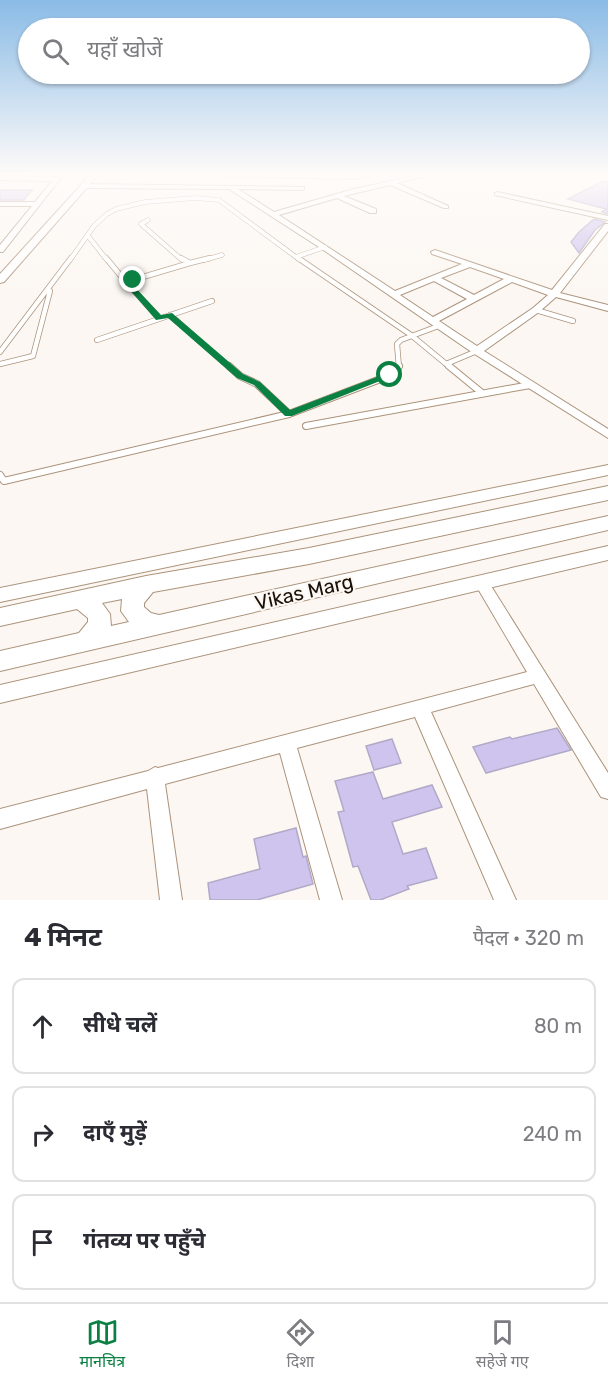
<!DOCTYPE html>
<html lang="hi">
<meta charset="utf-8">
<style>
:root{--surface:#fff;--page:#f7f7f7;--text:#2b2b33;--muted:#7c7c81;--line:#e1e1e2;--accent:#0b8043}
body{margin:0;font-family:Rubik,"Noto Sans Devanagari",sans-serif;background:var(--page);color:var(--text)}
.stop{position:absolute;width:18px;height:18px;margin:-14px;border:4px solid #0b8043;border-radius:50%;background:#fff}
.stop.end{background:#0b8043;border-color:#fff;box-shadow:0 2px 6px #0008}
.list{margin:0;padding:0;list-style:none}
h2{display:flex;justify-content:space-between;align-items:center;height:78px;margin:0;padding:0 24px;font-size:26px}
h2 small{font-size:20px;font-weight:400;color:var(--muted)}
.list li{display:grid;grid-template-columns:39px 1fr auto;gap:18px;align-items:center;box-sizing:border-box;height:96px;margin:0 12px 12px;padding:0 12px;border:2px solid var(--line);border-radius:12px}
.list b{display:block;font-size:22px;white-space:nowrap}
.list em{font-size:20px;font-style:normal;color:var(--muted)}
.icon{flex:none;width:33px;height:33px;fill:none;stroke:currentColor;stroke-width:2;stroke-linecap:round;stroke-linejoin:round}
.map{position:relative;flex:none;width:608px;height:900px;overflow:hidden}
.search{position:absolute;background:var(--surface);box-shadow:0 2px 4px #0004;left:18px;right:18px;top:18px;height:66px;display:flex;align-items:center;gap:15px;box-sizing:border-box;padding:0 21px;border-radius:33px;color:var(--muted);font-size:22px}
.sheet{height:402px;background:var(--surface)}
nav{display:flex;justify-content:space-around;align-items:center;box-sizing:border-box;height:84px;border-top:2px solid var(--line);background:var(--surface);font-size:16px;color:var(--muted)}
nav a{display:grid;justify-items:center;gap:3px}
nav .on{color:var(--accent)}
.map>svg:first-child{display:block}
</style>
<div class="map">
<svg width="608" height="900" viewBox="0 0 608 900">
<rect width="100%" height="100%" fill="#fcf7f2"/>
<!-- building -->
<path fill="#cfc4ee" stroke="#b1a9c8" stroke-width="1.5" d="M 603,181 L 608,182 L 608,214 L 602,212 L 606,209 L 568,199 Z
M 0,190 L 32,190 L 24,200 L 0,200 Z
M 594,219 L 605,222 L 595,230 L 579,253 L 571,242 L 579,232 Z
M 557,728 L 571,750 L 486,773 L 473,747 L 510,737 L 512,739 Z
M 392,739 L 401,763 L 374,770 L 366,746 Z
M 373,772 L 383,799 L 432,785 L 442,807 L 392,822 L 403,854 L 426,848 L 437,878 L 407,886 L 409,889 L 380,900 L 371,900 L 358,866 L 353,867 L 338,812 L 344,811 L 335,781 Z
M 296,828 L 303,857 L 306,856 L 313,884 L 257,900 L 210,900 L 208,883 L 260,869 L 254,839 Z"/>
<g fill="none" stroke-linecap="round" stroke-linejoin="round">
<defs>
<path id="service-far2" d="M 148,220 L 141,224 L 182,260
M 88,236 L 107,260
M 296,257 L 300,260
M 70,260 L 94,226 L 107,214 L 116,209 L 145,202 L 195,198 L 219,200 L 296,257 L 325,247
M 204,260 L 222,255"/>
<path id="service-far1" d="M 106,258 L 126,282
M 298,258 L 411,335 L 451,368
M 190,263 L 210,258
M 536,310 L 573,321
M 170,315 L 230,368
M 159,318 L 126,282 L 190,263 L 181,258
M 97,340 L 212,301
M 0,352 L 71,258
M 0,364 L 33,356 L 50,291
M 446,364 L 477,351
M 399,368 L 397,344 L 401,340 L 441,325"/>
<path id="service" d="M 229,366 L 240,376 L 257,384 L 289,414
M 449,366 L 482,393
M 306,426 L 530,385
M 0,475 L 4,481 L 289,414 L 391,375 L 399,366"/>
<path id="minor" d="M 221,174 L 356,175 L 374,174 L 356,179 L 224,176 Z
M 424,174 L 435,174 L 397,183 L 448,206 L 448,208 L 444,208 L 390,185 L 344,196 L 376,209 L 376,213 L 370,213 L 337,198 L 279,215 L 395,291 L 462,264 L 432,254 L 431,252 L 435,250 L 552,290 L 605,224 L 608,224 L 608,231 L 560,293 L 608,305 L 608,311 L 556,297 L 539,312 L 484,351 L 608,429 L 608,438 L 473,353 L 322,249 L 229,189 L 83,188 L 80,186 L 83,184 L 304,187 L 304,189 L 302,190 L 238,189 L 274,212 L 354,189 ZM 470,267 L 504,279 L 474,295 L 441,278 ZM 434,281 L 467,299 L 433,317 L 400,295 ZM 512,282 L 548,295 L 533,308 L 477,346 L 439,321 Z
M 0,176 L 57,177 L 60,179 L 3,252 L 0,252 L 0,245 L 32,206 L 0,206 L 0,202 L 35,202 L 52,181 L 0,180 Z
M 497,192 L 608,216 L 608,220 L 495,195 L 495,193 Z
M 481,576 L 486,578 L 608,773 L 608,799 L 601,797 L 534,684 L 431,712 L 516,900 L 494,900 L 415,717 L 297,748 L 342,900 L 320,900 L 280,753 L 165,784 L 182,900 L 160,900 L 147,789 L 0,829 L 0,809 L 148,771 L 155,767 L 158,768 L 527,672 L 474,582 L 476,578 Z"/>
<path id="tertiary" d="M 91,174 L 99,174 L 4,282 L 0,283 L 0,274 Z
M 608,465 L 608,475 L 0,602 L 0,588 Z
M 608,546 L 608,560 L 0,703 L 0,685 Z"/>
<path id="secondary" d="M 608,486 L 608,500 L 309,564 L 153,592 L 144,603 L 144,607 L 151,613 L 159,615 L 608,516 L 608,530 L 0,671 L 0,651 L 79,633 L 88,622 L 88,618 L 77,609 L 0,626 L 0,608 L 146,576 L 309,548 ZM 122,599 L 121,611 L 129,622 L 111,626 L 110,614 L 102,603 Z"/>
</defs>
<!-- service-far2 casing -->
<use href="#service-far2" stroke="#ac937b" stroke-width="5"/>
<!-- service-far1 casing -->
<use href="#service-far1" stroke="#ac937b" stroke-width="6"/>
<!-- service casing -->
<use href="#service" stroke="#ac937b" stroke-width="8"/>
<!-- minor casing -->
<use href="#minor" stroke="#ac937b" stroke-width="2"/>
<!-- tertiary casing -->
<use href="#tertiary" stroke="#ac937b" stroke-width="2"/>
<!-- secondary casing -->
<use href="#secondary" stroke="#ac937b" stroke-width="2"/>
<!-- service-far2 -->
<use href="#service-far2" stroke="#fff" stroke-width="4"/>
<!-- service-far1 -->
<use href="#service-far1" stroke="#fff" stroke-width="4.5"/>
<!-- service -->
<use href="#service" stroke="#fff" stroke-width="6"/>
<!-- minor -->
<use href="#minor" fill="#fff" fill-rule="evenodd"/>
<!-- tertiary -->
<use href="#tertiary" fill="#fff" fill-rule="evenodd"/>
<!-- secondary -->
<use href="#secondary" fill="#fff" fill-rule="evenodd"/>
</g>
<!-- sky -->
<linearGradient id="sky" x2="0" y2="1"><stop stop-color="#8abbe6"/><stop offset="0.58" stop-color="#fefbf9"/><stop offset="1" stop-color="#fefbf9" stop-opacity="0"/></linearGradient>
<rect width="608" height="300" fill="url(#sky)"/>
<!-- route -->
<path fill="#0b8043" d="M 130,278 L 135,278 L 135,281 L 131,283 L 161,315 L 172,313 L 243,374 L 260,382 L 290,410 L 387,373 L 395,375 L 292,416 L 285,416 L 254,385 L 237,378 L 168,318 L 156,320 L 123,282 Z"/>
<g text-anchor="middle" stroke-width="4.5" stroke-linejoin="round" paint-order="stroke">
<!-- near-street labels -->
<g font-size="20" fill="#191008" stroke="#fcf7f2">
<text transform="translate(304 592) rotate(-13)" y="7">Vikas Marg</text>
</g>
</g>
</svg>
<div class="stop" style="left:390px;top:375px"></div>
<div class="stop end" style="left:133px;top:280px"></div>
<div class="search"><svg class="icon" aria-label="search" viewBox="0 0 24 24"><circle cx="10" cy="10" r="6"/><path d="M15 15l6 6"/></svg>यहाँ खोजें</div>
</div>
<section class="sheet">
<h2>4 मिनट<small>पैदल · 320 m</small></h2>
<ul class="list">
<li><svg class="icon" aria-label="ahead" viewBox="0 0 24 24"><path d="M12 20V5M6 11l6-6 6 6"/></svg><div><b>सीधे चलें</b></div><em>80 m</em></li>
<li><svg class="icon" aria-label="right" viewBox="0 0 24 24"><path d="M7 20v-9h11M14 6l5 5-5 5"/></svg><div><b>दाएँ मुड़ें</b></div><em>240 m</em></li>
<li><svg class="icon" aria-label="arrive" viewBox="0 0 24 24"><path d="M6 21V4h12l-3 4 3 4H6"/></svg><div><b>गंतव्य पर पहुँचे</b></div></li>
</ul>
</section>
<nav>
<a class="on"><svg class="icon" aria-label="map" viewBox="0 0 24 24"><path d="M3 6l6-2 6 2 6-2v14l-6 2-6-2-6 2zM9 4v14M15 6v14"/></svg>मानचित्र</a>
<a><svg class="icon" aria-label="directions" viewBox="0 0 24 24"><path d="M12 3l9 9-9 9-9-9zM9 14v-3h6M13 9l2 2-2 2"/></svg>दिशा</a>
<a><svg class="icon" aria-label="saved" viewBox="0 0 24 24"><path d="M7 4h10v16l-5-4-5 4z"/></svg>सहेजे गए</a>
</nav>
